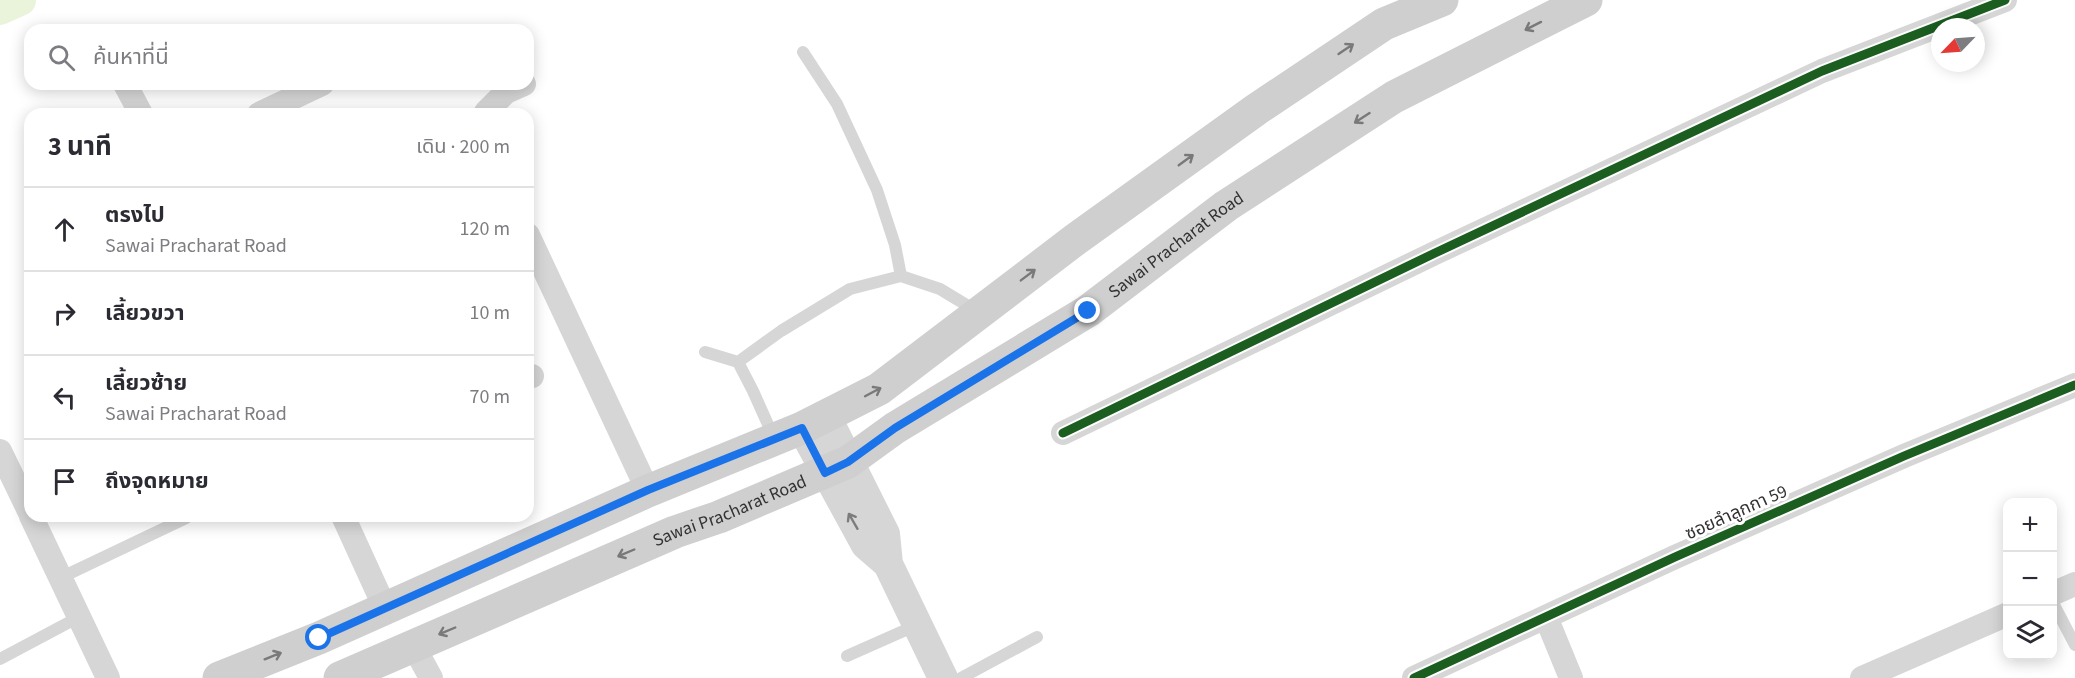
<!DOCTYPE html>
<html lang="th">
<meta charset="utf-8">
<style>
:root{--surface:#fff;--page:#f7f7f7;--text:#2b2b33;--muted:#7c7c81;--line:#e1e1e2}
body{margin:0;font-family:"Source Sans 3","Noto Sans Thai",sans-serif;background:var(--page);color:var(--text)}
.controls{position:absolute;right:18px;bottom:18px;display:grid;overflow:hidden;border-radius:12px;box-shadow:0 3px 15px #0003}
.controls button{width:54px;height:54px;display:grid;place-items:center;padding:0;border:0;border-bottom:2px solid var(--line);background:var(--surface);color:var(--text);font:30px sans-serif}
.compass{position:absolute;left:1931px;top:18px;width:54px;height:54px;border-radius:50%;background:var(--surface);box-shadow:0 3px 15px #0003;rotate:245deg}
.stop{position:absolute;width:18px;height:18px;margin:-14px;border:4px solid #1a73e8;border-radius:50%;background:#fff}
.stop.end{background:#1a73e8;border-color:#fff;box-shadow:0 2px 6px #0008}
.list{margin:0;padding:0;list-style:none}
h2{display:flex;justify-content:space-between;align-items:center;height:78px;margin:0;padding:0 24px;font-size:26px}
h2 small{font-size:20px;font-weight:400;color:var(--muted)}
.list li{display:grid;grid-template-columns:39px 1fr auto;gap:18px;align-items:center;box-sizing:border-box;height:84px;padding:0 24px;border-top:2px solid var(--line)}
.list b{display:block;font-size:22px;white-space:nowrap}
.list p{margin:0;font-size:20px;white-space:nowrap;color:var(--muted)}
.list em{font-size:20px;font-style:normal;color:var(--muted)}
.icon{flex:none;width:33px;height:33px;fill:none;stroke:currentColor;stroke-width:2;stroke-linecap:round;stroke-linejoin:round}
.map{position:relative;flex:none;width:2075px;height:678px;overflow:hidden}
.search{position:absolute;background:var(--surface);box-shadow:0 3px 15px #0003;left:24px;top:24px;width:510px;height:66px;display:flex;align-items:center;gap:15px;box-sizing:border-box;padding:0 21px;border-radius:18px;color:var(--muted);font-size:22px}
.panel{position:absolute;background:var(--surface);box-shadow:0 3px 15px #0003;left:24px;top:108px;width:510px;height:414px;border-radius:18px}
.map>svg:first-child{display:block}
</style>
<div class="map">
<svg width="2075" height="678" viewBox="0 0 2075 678">
<rect width="100%" height="100%" fill="#fff"/>
<g fill="none" stroke-linecap="round" stroke-linejoin="round">
<!-- canal -->
<path stroke="#e9f4da" stroke-width="32" d="M 0,9 L 20,0"/>
<!-- service -->
<path stroke="#d6d6d6" stroke-width="12" d="M 803,52 L 837,104 L 877,190 L 895,245 L 901,276
M 705,352 L 738,362 L 753,391 L 774,438
M 738,362 L 781,331 L 850,289 L 901,276 L 940,289 L 978,312
M 60,578 L 186,518
M 2052,601 L 2075,645
M 847,656 L 917,625
M 0,659 L 79,617
M 961,678 L 1037,637"/>
<!-- minor -->
<path stroke="#d6d6d6" stroke-width="24" d="M 125,84 L 141,114
M 259,114 L 322,84
M 487,114 L 486,112 L 506,92 L 524,84
M 528,235 L 648,491
M 528,377 L 532,376
M 1063,433 L 1435,253 L 1822,71 L 2005,0
M 0,451 L 30,513
M 31,516 L 108,678
M 343,516 L 385,608
M 2052,594 L 2075,584
M 1546,617 L 1571,678
M 413,645 L 431,678
M 1414,678 L 1675,557 L 1904,456 L 2075,385
M 1862,678 L 2008,614"/>
<!-- tertiary -->
<path stroke="#d6d6d6" stroke-width="30" d="M 826,416 L 885,534 L 888,564 L 943,678
M 802,428 L 866,545 L 888,564"/>
<!-- secondary -->
<g stroke="#cfcfcf" stroke-width="33">
<path d="M 219,678 L 319,638 L 648,491 L 802,428 L 879,389 L 1076,239 L 1257,109 L 1384,24 L 1442,0"/>
<path id="s1" d="M 340,678 L 675,532 L 719,517 L 848,462 L 895,428 L 1088,311 L 1226,206 L 1394,97 L 1586,0"/>
</g>
<defs>
<path id="cycleway" d="M 1063,433 L 1435,253 L 1822,71 L 2005,0
M 1414,678 L 1675,557 L 1904,456 L 2075,385"/>
</defs>
<!-- cycleway casing -->
<use href="#cycleway" stroke="#fff" stroke-width="13"/>
<!-- cycleway -->
<use href="#cycleway" stroke="#1b5e20" stroke-width="9"/>
</g>
<!-- one-way arrows -->
<defs><path id="oneway-shaft" d="M-6 0H5M1.5-3L5.5 0L1.5 3" fill="none" stroke-width="1.6" stroke-linecap="round" stroke-linejoin="round" transform="scale(1.5)"/></defs>
<g stroke="#797979">
<use href="#oneway-shaft" transform="translate(1533 26) rotate(153)"/>
<use href="#oneway-shaft" transform="translate(1346 49) rotate(-34)"/>
<use href="#oneway-shaft" transform="translate(1362 118) rotate(147)"/>
<use href="#oneway-shaft" transform="translate(1186 160) rotate(-36)"/>
<use href="#oneway-shaft" transform="translate(1028 275) rotate(-37)"/>
<use href="#oneway-shaft" transform="translate(873 392) rotate(-28)"/>
<use href="#oneway-shaft" transform="translate(626 553) rotate(157)"/>
<use href="#oneway-shaft" transform="translate(447 631) rotate(157)"/>
<use href="#oneway-shaft" transform="translate(273 656) rotate(-22)"/>
</g>
<use stroke="#7c7c7c" href="#oneway-shaft" transform="translate(853 521) rotate(-120)"/>
<g fill="none" stroke-linecap="round" stroke-linejoin="round">
<!-- route -->
<path stroke="#1a73e8" stroke-width="8" d="M 319,638 L 648,490 L 802,428 L 825,473 L 848,462 L 895,428 L 1088,311"/>
</g>
<g text-anchor="middle" stroke-width="6" stroke-linejoin="round" paint-order="stroke">
<!-- street labels -->
<g font-size="18" fill="#323232" stroke="#fff">
<text dy="6" stroke="none"><textPath href="#s1" startOffset="946">Sawai Pracharat Road</textPath></text>
<text dy="6" stroke="none"><textPath href="#s1" startOffset="424">Sawai Pracharat Road</textPath></text>
<text transform="translate(1736 512) rotate(-24)" y="6">ซอยลำลูกกา 59</text>
</g>
</g>
</svg>
<div class="controls">
<button>+</button>
<button>−</button>
<button><svg class="icon" aria-label="layers" viewBox="0 0 24 24"><path d="M12 4l9 5-9 5-9-5zM3 14l9 5 9-5"/></svg></button>
</div>
<svg class="compass" viewBox="-18 -18 36 36"><path d="M0-13l5 13h-10z" fill="#e53935"/><path d="M0 13l5-13h-10z" fill="#7c7c81"/></svg>
<div class="stop" style="left:319px;top:638px"></div>
<div class="stop end" style="left:1088px;top:311px"></div>
<div class="search"><svg class="icon" aria-label="search" viewBox="0 0 24 24"><circle cx="10" cy="10" r="6"/><path d="M15 15l6 6"/></svg>ค้นหาที่นี่</div>
<section class="panel">
<h2>3 นาที<small>เดิน · 200 m</small></h2>
<ul class="list">
<li><svg class="icon" aria-label="ahead" viewBox="0 0 24 24"><path d="M12 20V5M6 11l6-6 6 6"/></svg><div><b>ตรงไป</b><p>Sawai Pracharat Road</p></div><em>120 m</em></li>
<li><svg class="icon" aria-label="right" viewBox="0 0 24 24"><path d="M7 20v-9h11M14 6l5 5-5 5"/></svg><div><b>เลี้ยวขวา</b></div><em>10 m</em></li>
<li><svg class="icon" aria-label="left" viewBox="0 0 24 24"><path d="M17 20v-9H6M10 6l-5 5 5 5"/></svg><div><b>เลี้ยวซ้าย</b><p>Sawai Pracharat Road</p></div><em>70 m</em></li>
<li><svg class="icon" aria-label="arrive" viewBox="0 0 24 24"><path d="M6 21V4h12l-3 4 3 4H6"/></svg><div><b>ถึงจุดหมาย</b></div></li>
</ul>
</section>
</div>
